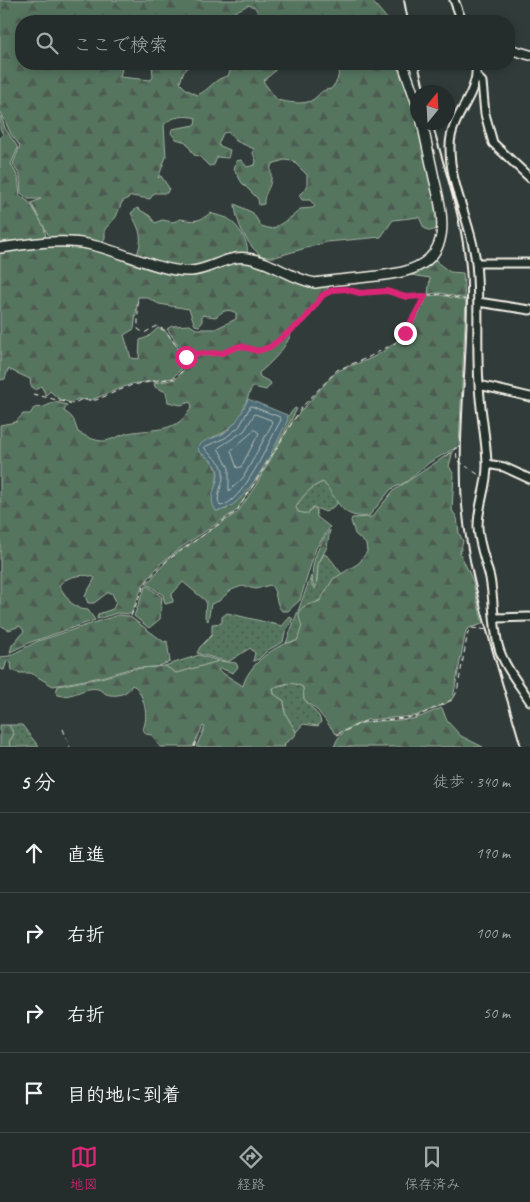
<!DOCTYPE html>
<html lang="ja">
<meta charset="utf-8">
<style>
:root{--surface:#252d2c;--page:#313938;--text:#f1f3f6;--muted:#a3a8a9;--line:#424948;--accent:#db2777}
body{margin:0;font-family:Caveat,"Klee One",sans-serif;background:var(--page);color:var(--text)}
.compass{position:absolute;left:410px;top:85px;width:45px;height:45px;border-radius:50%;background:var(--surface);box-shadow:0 2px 8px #0003;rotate:18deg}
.stop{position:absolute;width:15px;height:15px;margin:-11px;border:4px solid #db2777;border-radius:50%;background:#fff}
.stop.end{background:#db2777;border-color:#fff;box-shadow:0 1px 5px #0008}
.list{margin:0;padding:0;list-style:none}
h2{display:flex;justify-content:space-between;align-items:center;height:65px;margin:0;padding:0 20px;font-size:21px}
h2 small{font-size:16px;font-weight:400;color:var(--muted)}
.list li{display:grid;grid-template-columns:32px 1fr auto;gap:15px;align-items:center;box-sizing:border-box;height:80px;padding:0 20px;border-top:1px solid var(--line)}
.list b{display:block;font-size:19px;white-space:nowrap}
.list em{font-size:16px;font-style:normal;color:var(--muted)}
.icon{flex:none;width:28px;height:28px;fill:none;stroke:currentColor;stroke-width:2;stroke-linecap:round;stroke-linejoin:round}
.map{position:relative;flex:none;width:530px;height:747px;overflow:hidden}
.search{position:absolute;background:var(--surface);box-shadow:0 2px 8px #0003;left:15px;right:15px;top:15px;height:55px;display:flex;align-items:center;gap:12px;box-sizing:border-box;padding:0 18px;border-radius:20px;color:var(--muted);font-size:19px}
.sheet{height:385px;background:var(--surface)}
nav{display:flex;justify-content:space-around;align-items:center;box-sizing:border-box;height:70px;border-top:1px solid var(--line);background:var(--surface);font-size:14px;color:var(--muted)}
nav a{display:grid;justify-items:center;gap:2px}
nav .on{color:var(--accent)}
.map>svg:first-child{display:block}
</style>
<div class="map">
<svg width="530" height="747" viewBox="0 0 530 747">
<defs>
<pattern id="grass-dots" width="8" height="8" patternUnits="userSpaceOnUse" patternTransform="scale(1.25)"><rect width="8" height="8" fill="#54745e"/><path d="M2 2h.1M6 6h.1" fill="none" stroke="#4e5c51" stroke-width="1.8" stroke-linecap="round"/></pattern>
<pattern id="forest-firs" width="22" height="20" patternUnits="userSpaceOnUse" patternTransform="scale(1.25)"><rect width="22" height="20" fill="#54745e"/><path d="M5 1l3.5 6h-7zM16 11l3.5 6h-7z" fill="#4e5c51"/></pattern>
</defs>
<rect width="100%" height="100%" fill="#313c3a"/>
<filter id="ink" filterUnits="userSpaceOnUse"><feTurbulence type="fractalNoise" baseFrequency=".02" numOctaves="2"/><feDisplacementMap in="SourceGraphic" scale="10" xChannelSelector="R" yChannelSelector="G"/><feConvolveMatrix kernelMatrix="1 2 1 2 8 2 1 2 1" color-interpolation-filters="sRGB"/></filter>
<g filter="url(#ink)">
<!-- grass -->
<path fill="url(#grass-dots)" stroke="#a4b2a3" d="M 323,482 L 337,499 L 337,504 L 326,512 L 313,507 L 308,514 L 298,512 L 296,507 C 301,497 312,486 323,482 Z
M 324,554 L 329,557 L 342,574 L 330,584 L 325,596 L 315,603 L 297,641 L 286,643 L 311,576 L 312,586 L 317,583 L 318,564 Z
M 227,613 L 282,626 L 290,617 L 293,619 L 285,632 L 283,642 L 268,650 L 259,659 L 253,661 L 255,653 L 250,648 L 228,662 L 197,653 L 200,647 L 212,635 L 212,624 L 222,623 L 222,617 Z
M 199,655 L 219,661 L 181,672 L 176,673 L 165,666 Z
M 294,682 L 303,687 L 304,699 L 319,716 L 321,722 L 318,726 L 303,724 L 296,732 L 285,713 L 284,701 L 274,694 L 273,688 Z
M 9,725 L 22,725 L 39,747 L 10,747 L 9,742 L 14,734 Z"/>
<!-- forest -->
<path fill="url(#forest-firs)" stroke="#a4b2a3" d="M 0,0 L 371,0 L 389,21 L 244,21 L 258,13 L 255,7 L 248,5 L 229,15 L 229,21 L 21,21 L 21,64 L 123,64 L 120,77 L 151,80 L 153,77 L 152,64 L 191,64 L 183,73 L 180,83 L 186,89 L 197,95 C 209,91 214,78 228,76 L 233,64 L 278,64 L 274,72 L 263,81 L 277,100 C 287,102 305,106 314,99 C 321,93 321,90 331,89 L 337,81 L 339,72 L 349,64 L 396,64 L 413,106 L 440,223 L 437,229 L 430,231 L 424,228 L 419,217 L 393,220 L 381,237 L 327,242 L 275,257 L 263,257 C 247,246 236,223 235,204 L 253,213 L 261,226 L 272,229 C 279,225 296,215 300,209 L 313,208 L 315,206 L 310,200 L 302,200 L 299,195 L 307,187 L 307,175 L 293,161 L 284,160 L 272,164 C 269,170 272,173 271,180 C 270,189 263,194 264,204 L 259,205 L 258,199 L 242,183 L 234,169 L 236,161 L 241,160 L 247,167 L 255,165 L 256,161 L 253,153 L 254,149 L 236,141 L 228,132 L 223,133 L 218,145 L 230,150 L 228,158 L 217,157 L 214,165 L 209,166 L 199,156 L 194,155 L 186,142 L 176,139 L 171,133 L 172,129 L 195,125 L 196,118 C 187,115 170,116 164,125 L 166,157 L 158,178 L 161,176 L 169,188 L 167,193 L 154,193 L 150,199 L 131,196 L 122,202 L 116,217 L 105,229 L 105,238 L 102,243 L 50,238 L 31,203 L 41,199 L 28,199 L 21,193 L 20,176 L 13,164 L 20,146 L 11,134 L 0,110 Z
M 0,113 L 5,128 L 18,148 L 11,164 L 18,177 L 20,196 L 29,202 L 35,211 L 44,227 L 46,238 L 0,242 L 0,138 L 3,134 L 0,129 Z
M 137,208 L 150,216 L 155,223 L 162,220 L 173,222 L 181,219 C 194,222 201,221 210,213 C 215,215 222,216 227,218 C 236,223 250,242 247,253 L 190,268 L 173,266 L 137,254 C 144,237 139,229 131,213 Z
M 30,246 L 79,246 L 142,262 L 207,270 L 243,261 L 264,266 L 297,283 L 329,285 L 328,289 L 305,318 L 269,347 L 258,350 L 239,346 L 218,353 L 184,353 L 167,329 L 172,326 L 190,325 L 196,329 L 215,329 L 236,319 L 236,313 C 228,308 222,311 216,317 L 202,315 L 202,323 L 199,326 L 195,325 L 189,309 L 159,304 L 146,297 L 138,297 L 134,329 L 124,335 L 131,358 L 139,359 L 140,340 L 148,337 L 158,328 L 165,331 L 185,357 L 184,367 L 172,378 L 131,384 L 91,400 L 78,399 L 71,403 L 59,399 L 50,391 L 46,395 L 41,386 L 36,390 L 31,386 L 30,379 L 8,369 L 5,379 L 0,380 L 0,250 Z
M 435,258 L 439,264 L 450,272 L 463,273 L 465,299 L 441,293 L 428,294 L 430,278 L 411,275 Z
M 441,295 L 466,301 L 459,446 L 430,462 L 406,482 L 391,489 L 369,516 C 339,519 340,501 323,482 C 313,485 301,497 296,507 L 298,512 L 308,514 L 313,507 L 316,509 L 317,517 L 330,527 L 316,548 L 300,600 L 288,611 L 282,611 C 274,603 278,591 270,585 L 256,589 L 242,586 L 231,590 L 219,601 L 211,604 L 208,621 L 205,617 L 206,601 L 183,582 L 172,594 L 173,602 L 165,604 L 163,595 L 147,584 L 170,557 L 238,512 L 256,485 L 293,420 L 332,376 C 341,367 355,365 367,360 C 396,347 416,326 427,296 Z
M 292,331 C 287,347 272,362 259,373 L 260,377 L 270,382 L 271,384 L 266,390 L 254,387 L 251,389 L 239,420 L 223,433 L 213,437 L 199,452 C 235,472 205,485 216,511 L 227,509 L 260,471 L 288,416 L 295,408 L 297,409 L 264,470 L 236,511 L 183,546 L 160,564 L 143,585 L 131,614 L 117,613 L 97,619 L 98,614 L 113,609 L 116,602 L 112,593 L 107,593 L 94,603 L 88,603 L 85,596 L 95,578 C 86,572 63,577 59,586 L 70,602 L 80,609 L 88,610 L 95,620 L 31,642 L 10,652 L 12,645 L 24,631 L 20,626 L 9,630 L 0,625 L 0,425 L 16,422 L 23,414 L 30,414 L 34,408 L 44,407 L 55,402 L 67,405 L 64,411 C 76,419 73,420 78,432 C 85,436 95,441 103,441 C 107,442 123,434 128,433 C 153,428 179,434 192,406 L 190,402 L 181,405 L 168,402 L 166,392 L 155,387 L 154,383 L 176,379 L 188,365 L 187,356 L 222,354 L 240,348 L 263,351 L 271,348 Z
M 453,451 L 449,466 L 454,475 L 452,510 L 457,518 L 459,533 L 463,541 L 460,553 L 472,579 L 483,624 L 469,628 L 466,631 L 453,698 L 445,704 L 415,716 L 367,720 L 336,734 L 318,711 L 304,699 L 303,687 C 291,681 285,683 273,688 L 274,694 L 284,701 L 285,713 L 296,732 L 295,736 L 284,744 L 285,747 L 196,747 L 205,727 L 203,726 L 193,747 L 160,747 L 152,735 L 146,734 L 143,729 C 149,716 144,697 136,687 L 132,685 C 127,695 116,697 106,694 C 91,679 75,700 58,695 L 56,692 L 58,686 L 101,678 L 133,669 L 165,666 L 176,673 L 181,672 L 219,661 L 236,663 L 238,667 L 233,673 L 220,668 L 218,670 L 243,686 C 248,665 276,643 297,641 L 302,626 C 293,605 306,606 320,601 L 333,579 L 359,563 L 367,552 L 366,544 L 355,534 L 351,521 L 352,518 L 372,517 L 393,491 Z
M 330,530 L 327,547 L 318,564 L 316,588 L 314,588 C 308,569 318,544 330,530 Z
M 146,585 L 162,597 L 160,619 L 149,628 L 134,616 Z
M 118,615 L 129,616 L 164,642 L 167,641 L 170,662 L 156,667 L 132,668 L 101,677 L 53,686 L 31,673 L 20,673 L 12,670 L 11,663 L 7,661 L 4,670 L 0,669 L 0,657 L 9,656 L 38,641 Z
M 442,708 L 447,721 L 461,736 L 483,747 L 334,747 C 345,713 390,724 416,718 C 425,716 433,710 442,708 Z
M 0,725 L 9,725 L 14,734 L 9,742 L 10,747 L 0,747 Z"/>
<!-- water -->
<path fill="#4f6d76" stroke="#91a2a4" d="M 248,399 L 287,415 L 288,419 C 277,443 245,512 216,511 C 201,488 239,474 199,452 L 198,447 C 205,438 214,439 223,434 C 237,424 241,414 248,399 Z"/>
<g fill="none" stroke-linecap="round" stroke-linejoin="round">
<!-- shore -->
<path stroke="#b2bcba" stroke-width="1" d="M 251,406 L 280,417 L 281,420 C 270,439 243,504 220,506 C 214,496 225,483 223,471 C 221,458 209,457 204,447 L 225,438 L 239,427 Z
M 255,414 L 271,420 L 272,424 L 243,478 L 229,491 L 229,468 L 218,448 L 244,431 Z
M 255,430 L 259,433 L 241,467 L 237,468 L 231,451 Z"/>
<defs>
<path id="street" d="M 454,0 L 462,21
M 476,64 C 480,94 451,115 450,145 C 449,187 472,222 476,263 C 480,303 476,343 479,384 C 480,410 486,436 487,463 C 488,484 478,505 478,526 C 478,542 486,562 490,578 C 494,600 493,623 498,645 C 503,665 519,684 530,701
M 477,77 L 482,82 L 485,114 L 493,143 L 530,178
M 476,263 L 530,263
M 478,302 L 530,310
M 479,385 L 530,397
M 487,464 L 504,467 L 530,479
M 495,618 L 530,617"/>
<path id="secondary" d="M 509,49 L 530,55
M 403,64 L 418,107
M 0,248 C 29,244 62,238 92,245 C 120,251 164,273 191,271 C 210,270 227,255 247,258 C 271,261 291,279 315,283 C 342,278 381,278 406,271 C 454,257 443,215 434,178 C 430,160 426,141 422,122"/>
</defs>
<!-- street casing -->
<use href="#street" stroke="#f4f1e8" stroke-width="11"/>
<!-- secondary casing -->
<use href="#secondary" stroke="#f4f1e8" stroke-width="12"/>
<!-- path -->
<path stroke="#f4f1e8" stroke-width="1" stroke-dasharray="5 4" stroke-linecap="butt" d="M 184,355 L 218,354 L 240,347 L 258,351 L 270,347 L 305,320 L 323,295 L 333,290 L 345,289 L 360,293 L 387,291 L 406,297 L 441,294 L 471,301
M 33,394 L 73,404 L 80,400 L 96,400 L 132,385 L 175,378 L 186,367 L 187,361 L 166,331 L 157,326 L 144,333 L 138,329 L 138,298
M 446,456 L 456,448 L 457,460 L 479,475
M 131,616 L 145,584 L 161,565 L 237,511 L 302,407 L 337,370 L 367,358 L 395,343 L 408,328 L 425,296
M 63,729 L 70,747
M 337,735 L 363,722 L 416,717 L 452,700 L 457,692 L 468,632 L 472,628 L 489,630
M 194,747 L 197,738"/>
<!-- street -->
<use href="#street" stroke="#26332d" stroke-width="7"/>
<!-- secondary -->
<use href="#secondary" stroke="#26332d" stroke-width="9"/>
<!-- rail -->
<path stroke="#f4f1e8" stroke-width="2" d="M 404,0 L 408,21
M 418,64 L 425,92
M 432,122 C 446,175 466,230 467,285 C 468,358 457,432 462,505 C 469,587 499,668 521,747"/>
</g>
</g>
<g fill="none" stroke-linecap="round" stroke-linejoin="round" filter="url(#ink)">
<!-- route -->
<path stroke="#db2777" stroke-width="6" d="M 186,357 L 184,354 L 222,353 L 240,346 L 258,351 L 270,347 L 304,320 L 323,295 L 333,290 L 345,289 L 360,293 L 387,291 L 406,297 L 425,296 L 405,333"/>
</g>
</svg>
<svg class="compass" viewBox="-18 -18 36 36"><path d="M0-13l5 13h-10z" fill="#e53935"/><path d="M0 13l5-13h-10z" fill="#a3a8a9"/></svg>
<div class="stop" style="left:186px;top:357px"></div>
<div class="stop end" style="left:405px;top:333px"></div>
<div class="search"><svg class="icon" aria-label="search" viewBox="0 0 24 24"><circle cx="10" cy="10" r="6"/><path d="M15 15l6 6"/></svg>ここで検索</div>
</div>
<section class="sheet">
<h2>5 分<small>徒歩 · 340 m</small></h2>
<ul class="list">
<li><svg class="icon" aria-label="ahead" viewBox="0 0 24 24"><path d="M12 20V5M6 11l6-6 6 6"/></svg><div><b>直進</b></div><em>190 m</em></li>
<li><svg class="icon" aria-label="right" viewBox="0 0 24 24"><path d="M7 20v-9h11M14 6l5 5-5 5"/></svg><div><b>右折</b></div><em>100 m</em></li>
<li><svg class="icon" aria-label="right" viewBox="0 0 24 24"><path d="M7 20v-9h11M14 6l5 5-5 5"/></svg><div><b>右折</b></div><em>50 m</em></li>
<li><svg class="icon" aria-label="arrive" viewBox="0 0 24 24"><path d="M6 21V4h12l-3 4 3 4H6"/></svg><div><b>目的地に到着</b></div></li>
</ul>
</section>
<nav>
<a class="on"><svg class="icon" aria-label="map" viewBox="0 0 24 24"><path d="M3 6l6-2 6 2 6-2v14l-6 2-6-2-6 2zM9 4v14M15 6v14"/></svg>地図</a>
<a><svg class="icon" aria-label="directions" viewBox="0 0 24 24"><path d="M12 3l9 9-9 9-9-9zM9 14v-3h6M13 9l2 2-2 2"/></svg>経路</a>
<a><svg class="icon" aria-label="saved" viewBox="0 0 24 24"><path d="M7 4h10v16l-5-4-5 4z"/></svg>保存済み</a>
</nav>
